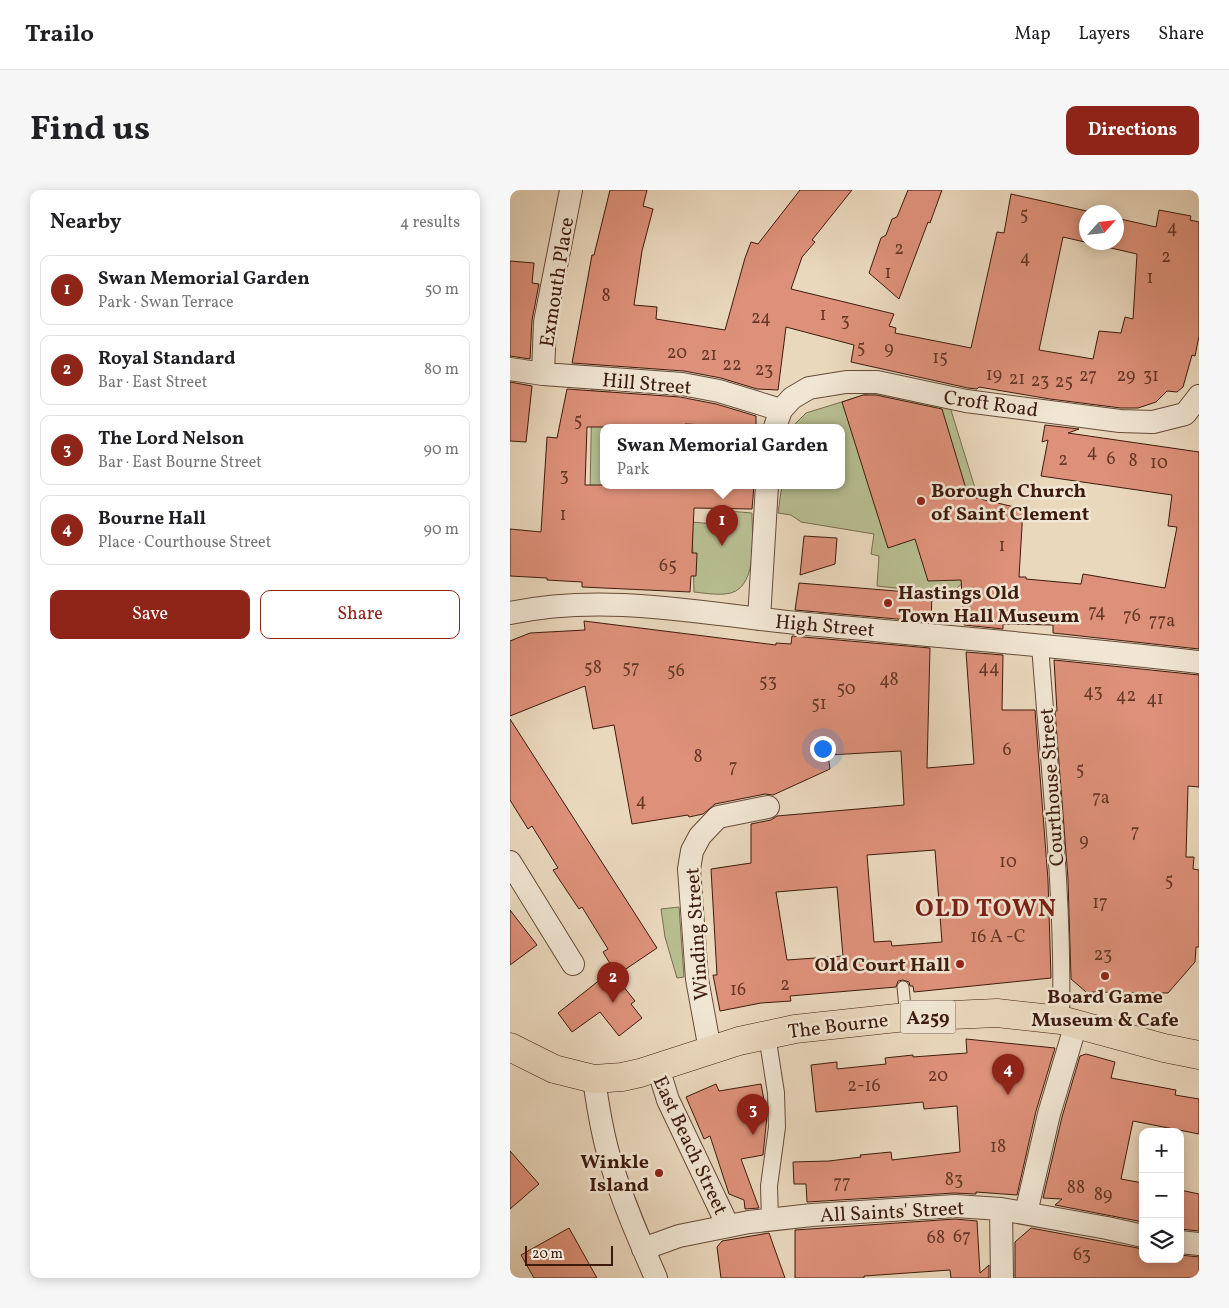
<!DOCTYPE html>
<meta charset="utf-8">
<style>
:root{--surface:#fff;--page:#f6f6f6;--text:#202124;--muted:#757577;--line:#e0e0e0;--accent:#8f2418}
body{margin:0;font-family:Vollkorn,serif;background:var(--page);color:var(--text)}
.controls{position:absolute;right:15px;bottom:15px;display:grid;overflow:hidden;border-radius:10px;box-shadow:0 2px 12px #0003}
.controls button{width:45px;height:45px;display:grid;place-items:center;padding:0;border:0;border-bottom:1px solid var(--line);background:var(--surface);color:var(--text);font:25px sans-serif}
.compass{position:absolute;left:569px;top:15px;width:45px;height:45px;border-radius:50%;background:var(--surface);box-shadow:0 2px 12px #0003;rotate:63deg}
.scale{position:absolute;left:15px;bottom:12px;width:88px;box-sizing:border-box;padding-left:5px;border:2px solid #3d1b0c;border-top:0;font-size:14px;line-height:18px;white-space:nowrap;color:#3d1b0c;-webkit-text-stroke:4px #f1e6d4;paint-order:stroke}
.you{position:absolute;left:312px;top:558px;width:18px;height:18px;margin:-12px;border:4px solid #fff;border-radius:50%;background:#1a73e8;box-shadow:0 0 0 8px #1a73e833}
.badge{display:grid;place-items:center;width:32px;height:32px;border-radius:50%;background:var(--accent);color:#fff;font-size:16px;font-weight:700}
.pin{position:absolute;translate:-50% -41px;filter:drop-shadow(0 1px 2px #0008)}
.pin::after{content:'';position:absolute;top:26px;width:18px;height:15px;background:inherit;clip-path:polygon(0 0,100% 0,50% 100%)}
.popup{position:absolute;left:90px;top:234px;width:245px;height:65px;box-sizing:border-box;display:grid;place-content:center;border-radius:10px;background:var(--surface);filter:drop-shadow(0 1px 4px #0005);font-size:16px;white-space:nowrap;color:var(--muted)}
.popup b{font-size:19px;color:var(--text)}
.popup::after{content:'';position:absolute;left:50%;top:100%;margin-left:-10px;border:10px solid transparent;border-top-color:var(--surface)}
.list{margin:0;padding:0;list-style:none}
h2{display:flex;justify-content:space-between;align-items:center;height:65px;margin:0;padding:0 20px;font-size:21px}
h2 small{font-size:16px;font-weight:400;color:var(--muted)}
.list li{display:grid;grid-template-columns:32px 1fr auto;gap:15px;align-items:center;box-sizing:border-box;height:70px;margin:0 10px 10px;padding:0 10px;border:1px solid var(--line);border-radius:10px}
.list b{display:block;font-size:19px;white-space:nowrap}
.list p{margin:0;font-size:16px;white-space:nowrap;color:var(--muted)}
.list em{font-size:16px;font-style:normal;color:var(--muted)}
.actions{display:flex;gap:10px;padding:15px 20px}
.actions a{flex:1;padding:11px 0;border:1px solid var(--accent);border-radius:10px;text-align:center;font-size:18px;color:var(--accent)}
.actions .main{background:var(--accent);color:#fff}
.icon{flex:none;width:28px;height:28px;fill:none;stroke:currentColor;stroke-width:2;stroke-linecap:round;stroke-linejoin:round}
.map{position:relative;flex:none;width:689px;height:1088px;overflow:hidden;border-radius:10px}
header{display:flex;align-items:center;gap:30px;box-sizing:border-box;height:70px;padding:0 25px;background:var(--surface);border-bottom:1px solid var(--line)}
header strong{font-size:24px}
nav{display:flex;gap:28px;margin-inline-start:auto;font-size:18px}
.intro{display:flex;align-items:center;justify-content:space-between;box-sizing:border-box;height:120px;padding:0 30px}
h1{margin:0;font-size:35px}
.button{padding:12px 22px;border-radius:10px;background:var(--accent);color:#fff;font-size:18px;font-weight:700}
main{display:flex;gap:30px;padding:0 30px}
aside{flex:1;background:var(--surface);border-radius:10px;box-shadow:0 2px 12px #0003}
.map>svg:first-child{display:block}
</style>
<header>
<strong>Trailo</strong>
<nav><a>Map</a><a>Layers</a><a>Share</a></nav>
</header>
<div class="intro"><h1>Find us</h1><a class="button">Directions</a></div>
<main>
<aside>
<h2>Nearby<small>4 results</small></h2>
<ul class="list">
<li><span class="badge">1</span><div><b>Swan Memorial Garden</b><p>Park · Swan Terrace</p></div><em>50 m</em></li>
<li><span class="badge">2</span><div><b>Royal Standard</b><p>Bar · East Street</p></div><em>80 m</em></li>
<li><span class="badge">3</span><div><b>The Lord Nelson</b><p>Bar · East Bourne Street</p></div><em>90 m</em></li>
<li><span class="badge">4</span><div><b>Bourne Hall</b><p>Place · Courthouse Street</p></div><em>90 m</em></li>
</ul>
<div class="actions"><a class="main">Save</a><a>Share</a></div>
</aside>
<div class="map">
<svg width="689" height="1088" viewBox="0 0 689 1088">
<rect width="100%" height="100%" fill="#ead8bd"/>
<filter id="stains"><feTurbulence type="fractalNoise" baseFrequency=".004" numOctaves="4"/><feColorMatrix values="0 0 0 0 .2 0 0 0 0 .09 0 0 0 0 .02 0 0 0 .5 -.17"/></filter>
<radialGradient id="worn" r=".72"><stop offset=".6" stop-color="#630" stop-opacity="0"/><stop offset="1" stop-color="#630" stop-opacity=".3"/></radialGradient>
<!-- green -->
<path fill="#b7be90" stroke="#7a6c4e" d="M 100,194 L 100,237 L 93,237 L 93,295 L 100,295 L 100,307 L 80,305 L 82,196 Z
M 367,201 L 440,217 L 474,327 L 455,391 L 440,404 L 367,396 L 369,366 L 361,364 L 364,344 L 291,332 L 281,325 L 268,323 L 272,295 L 331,295 L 331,237 L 282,237 L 296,223 Z
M 206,320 L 242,323 C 242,347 249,402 215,404 C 205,405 194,403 184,402 L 182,332 L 204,334 Z
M 169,717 L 174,787 L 167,788 L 155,747 L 151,719 Z"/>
<!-- building -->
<path fill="#de917a" stroke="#3d1b0c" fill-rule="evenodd" d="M 100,0 L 137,0 L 133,16 L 143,19 L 132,61 L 124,115 L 147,117 L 146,129 L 215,140 L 235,68 L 241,52 L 248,54 L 290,0 L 342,0 L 302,50 L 305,52 L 292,67 L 281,99 L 384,124 L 379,136 L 386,138 L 385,143 L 461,158 L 487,42 L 494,43 L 501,4 L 581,22 L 576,22 L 576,52 L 606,52 L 606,28 L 646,37 L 649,20 L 681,26 L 680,30 L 689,32 L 689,146 L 685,166 L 682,165 L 673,197 L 667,202 L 657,201 L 646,212 L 628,218 L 611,218 L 540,209 L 469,197 L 467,199 L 458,198 L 341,172 L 344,155 L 276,137 L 268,200 L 247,199 L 211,188 L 174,181 L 62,173 L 82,65 L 84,65 ZM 553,47 L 627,64 L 623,129 L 615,127 L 611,143 L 589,141 L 583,169 L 529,160 Z
M 398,0 L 432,0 L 420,33 L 418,32 L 389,109 L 359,83 L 371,48 L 376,45 L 382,29 L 387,27 Z
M 0,71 L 24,73 L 22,93 L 29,94 L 22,130 L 20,169 L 0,166 Z
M 0,192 L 22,196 L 16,252 L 0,251 Z
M 57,199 L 170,207 L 206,214 L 246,226 L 246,237 L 175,234 L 175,237 L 77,237 L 75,295 L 244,295 L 242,319 L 184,318 L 182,363 L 187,363 L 186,386 L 181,386 L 180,402 L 72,397 L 72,392 L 37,390 L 37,388 L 0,386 L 0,339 L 31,342 L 37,247 L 47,248 Z
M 353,205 L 366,205 L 432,219 L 457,302 L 467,303 L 466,308 L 513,319 L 509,387 L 516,387 L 516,389 L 571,394 L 573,384 L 655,398 L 667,337 L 658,336 L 662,305 L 531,286 L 538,250 L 532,252 L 535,235 L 569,239 L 558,243 L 689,262 L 689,459 L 543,443 L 543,435 L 493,434 L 493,439 L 454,435 L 451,390 L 418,391 L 405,349 L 378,358 L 332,212 Z
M 294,346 L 327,348 L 325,374 L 290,385 Z
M 289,393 L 422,404 L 421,432 L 285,420 Z
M 74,431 L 266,455 L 266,453 L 281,454 L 282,446 L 420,458 L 417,578 L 464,574 L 456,462 L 493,465 L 492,520 L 525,520 L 538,690 L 541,788 L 404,802 L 403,796 L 400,796 L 399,792 L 393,790 L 388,791 L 386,797 L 280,806 L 281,811 L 251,813 L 210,821 L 203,785 L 207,785 L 201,679 L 241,673 L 241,634 L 261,630 L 267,626 L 394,615 L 391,561 L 318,565 L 320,579 L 263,605 L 255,604 L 205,614 L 193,624 L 179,627 L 178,625 L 122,634 L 104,535 L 83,539 L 75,496 L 0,526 L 0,451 L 20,443 L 75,440 ZM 425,660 L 432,752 L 382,756 L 381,751 L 364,752 L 357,665 ZM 327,697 L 333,766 L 277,770 L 266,702 Z
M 544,470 L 689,485 L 689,597 L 678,596 L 676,667 L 684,667 L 683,679 L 689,680 L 689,757 L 686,757 L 685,772 L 658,803 L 576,802 L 561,789 L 558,689 L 545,521 L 547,521 Z
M 0,529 L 147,758 L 107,785 L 93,762 L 98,759 L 72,717 L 69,719 L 43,680 L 48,678 L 22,636 L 18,639 L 0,610 Z
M 0,720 L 27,755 L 0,775 Z
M 101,781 L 125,811 L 121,814 L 132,828 L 109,846 L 90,822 L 62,842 L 48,823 Z
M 456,849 L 545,858 L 526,921 L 507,1005 L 466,1002 L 466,1004 L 444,1003 L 297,1012 L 296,994 L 284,994 L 283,972 L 319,971 L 351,967 L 350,965 L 381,962 L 382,970 L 450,962 L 447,916 L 414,919 L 413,912 L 306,922 L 301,875 L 327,872 L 327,879 L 376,874 L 375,868 L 403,865 L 403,867 L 457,863 Z
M 576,864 L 605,872 L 601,888 L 666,900 L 665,905 L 689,909 L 689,944 L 623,931 L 611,989 L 633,993 L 633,1032 L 545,1015 L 552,1009 L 533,1008 L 552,927 L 570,866 Z
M 206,894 L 209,901 L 251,894 L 257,926 L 253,965 L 231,969 L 249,1018 L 235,1019 L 234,1010 L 219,1004 L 200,946 L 194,949 L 176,907 Z
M 0,961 L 29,994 L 0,1019 Z
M 670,1000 L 689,1004 L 689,1041 L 670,1039 Z
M 445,1029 L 467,1031 L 470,1083 L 479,1075 L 479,1088 L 441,1088 L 440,1080 L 354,1086 L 354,1088 L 285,1088 L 285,1040 Z
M 59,1038 L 87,1088 L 24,1088 L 11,1065 Z
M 521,1038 L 633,1059 L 633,1069 L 670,1069 L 670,1065 L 689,1067 L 689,1088 L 505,1088 L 505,1052 Z
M 259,1043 L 275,1088 L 211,1088 L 207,1057 L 212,1051 Z"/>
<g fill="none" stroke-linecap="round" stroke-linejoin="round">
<defs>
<path id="service" d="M 393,797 L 396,827"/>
<path id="pedestrian" d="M 530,455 C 539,580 554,705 551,830
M 257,845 L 266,903 L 267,937 L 259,996 L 260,1030"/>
<path id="minor" d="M 0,179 L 33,184 L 172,194 L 209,201 L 271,220
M 33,184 L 35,132 L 61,0
M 265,237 L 271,220 L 282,208 L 299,198 L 336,192 L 367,192 L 456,211 L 610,231 L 643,232 L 675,224 L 689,206
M 0,423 C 99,402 198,425 297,434 C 428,446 559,457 689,472
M 249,429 L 257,295
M 0,672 L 63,774
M 200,860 L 187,789 L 179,679 L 182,661 L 190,646 L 208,627 L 258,617
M 148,878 L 158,910 L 218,1036
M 84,889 C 88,918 93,949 102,976 C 114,1015 130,1051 146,1088
M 491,1019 L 492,1088
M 516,1023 L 539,924 L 566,834
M 670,1052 L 689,1054
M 133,1059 L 169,1046 L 239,1032 L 302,1025 L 445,1016 L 491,1019 L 597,1038 L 633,1046"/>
<path id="trunk" d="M 0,857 L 44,879 L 84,889 L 112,887 L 130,883 L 229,851 L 285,839 L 396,827 L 487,823 L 551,830 L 654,858 L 689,865"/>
</defs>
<!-- service casing -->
<use href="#service" stroke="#684a38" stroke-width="13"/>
<!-- pedestrian casing -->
<use href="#pedestrian" stroke="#684a38" stroke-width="18"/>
<!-- minor casing -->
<use href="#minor" stroke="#684a38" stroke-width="24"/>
<!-- trunk casing -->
<use href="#trunk" stroke="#3d1b0c" stroke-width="29"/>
<!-- service -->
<use href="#service" stroke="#f1e6d4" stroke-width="11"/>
<!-- pedestrian -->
<use href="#pedestrian" stroke="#f1e6d4" stroke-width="16"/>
<!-- minor -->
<use href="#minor" stroke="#f1e6d4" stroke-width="22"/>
<!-- trunk -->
<use href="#trunk" stroke="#ead8bd" stroke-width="28"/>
</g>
<!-- markers -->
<g fill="#8f2418" stroke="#f1e6d4" stroke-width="2">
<circle cx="411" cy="311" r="5"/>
<circle cx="378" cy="413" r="5"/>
<circle cx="450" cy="774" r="5"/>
<circle cx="595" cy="786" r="5"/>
<circle cx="149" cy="983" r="5"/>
</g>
<g text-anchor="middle" stroke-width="5" stroke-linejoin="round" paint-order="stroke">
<!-- number labels -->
<g font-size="18" fill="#653828">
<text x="514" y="30">5</text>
<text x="662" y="43">4</text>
<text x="389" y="64">2</text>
<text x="656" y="72">2</text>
<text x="515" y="73">4</text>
<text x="378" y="88">1</text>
<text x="640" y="93">1</text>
<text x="96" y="111">8</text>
<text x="313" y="130">1</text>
<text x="251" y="133">24</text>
<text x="335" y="136">3</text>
<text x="351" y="163">5</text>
<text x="379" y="164">9</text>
<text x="167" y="168">20</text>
<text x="199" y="170">21</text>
<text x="430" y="173">15</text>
<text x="222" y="180">22</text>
<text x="254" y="185">23</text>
<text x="484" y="190">19</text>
<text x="578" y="191">27</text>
<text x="616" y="191">29</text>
<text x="641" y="191">31</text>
<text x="507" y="194">21</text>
<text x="530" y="196">23</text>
<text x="554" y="197">25</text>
<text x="68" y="236">5</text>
<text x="582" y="267">4</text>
<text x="601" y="274">6</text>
<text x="553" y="275">2</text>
<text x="623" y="276">8</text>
<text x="649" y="278">10</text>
<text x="54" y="291">3</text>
<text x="53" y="330">1</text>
<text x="492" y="361">1</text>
<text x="158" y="381">65</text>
<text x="587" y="427">74</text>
<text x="622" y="431">76</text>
<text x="652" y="436">77a</text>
<text x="83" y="483">58</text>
<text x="121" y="483">57</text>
<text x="479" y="483">44</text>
<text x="166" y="486">56</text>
<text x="379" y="495">48</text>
<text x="258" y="497">53</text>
<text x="336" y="504">50</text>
<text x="583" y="507">43</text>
<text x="616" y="511">42</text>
<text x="645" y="514">41</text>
<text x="309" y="519">51</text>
<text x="497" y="565">6</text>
<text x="188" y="572">8</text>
<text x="223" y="582">7</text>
<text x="570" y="585">5</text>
<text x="591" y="613">7a</text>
<text x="131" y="616">4</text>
<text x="625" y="647">7</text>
<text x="574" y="656">9</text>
<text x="498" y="677">10</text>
<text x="659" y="696">5</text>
<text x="590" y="718">17</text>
<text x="488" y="752">16 A -C</text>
<text x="593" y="770">23</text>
<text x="275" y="800">2</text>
<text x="228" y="805">16</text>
<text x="428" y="891">20</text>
<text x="354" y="901">2-16</text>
<text x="488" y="962">18</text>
<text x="444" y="995">83</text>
<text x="332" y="998">77</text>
<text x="566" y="1003">88</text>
<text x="593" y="1010">89</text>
<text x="452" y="1052">67</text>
<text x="426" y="1053">68</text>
<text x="572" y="1070">63</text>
</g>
<!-- shield labels -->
<rect fill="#f1e6d4" stroke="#735848" stroke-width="1" x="390.5" y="810.5" width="55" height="33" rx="4"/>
<g font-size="19" font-weight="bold" fill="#3d1b0c">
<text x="418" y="834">A259</text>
</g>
<!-- street labels -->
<g font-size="20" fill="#3d1b0c" stroke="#f1e6d4">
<text transform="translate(46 92) rotate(-81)" y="7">Exmouth Place</text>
<text transform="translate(137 193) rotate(5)" y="7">Hill Street</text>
<text transform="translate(481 213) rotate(8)" y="7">Croft Road</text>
<text transform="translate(315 435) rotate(5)" y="7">High Street</text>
<text transform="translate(541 597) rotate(-94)" y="7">Courthouse Street</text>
<text transform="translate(186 744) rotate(-94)" y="7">Winding Street</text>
<text transform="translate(328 835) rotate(-7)" y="7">The Bourne</text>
<text transform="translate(181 955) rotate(65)" y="7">East Beach Street</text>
<text transform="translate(382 1021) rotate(-3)" y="7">All Saints' Street</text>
</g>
<!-- poi labels -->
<g font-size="20" font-weight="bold" fill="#3d1b0c" stroke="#f1e6d4" text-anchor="start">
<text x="421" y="307">Borough Church<tspan x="421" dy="23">of Saint Clement</tspan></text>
<text x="388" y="409">Hastings Old<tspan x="388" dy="23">Town Hall Museum</tspan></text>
<text x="440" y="781" text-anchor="end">Old Court Hall</text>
<text x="595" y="813" text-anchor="middle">Board Game<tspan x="595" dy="23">Museum &amp; Cafe</tspan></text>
<text x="139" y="978" text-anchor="end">Winkle<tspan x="139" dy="23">Island</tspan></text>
</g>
<!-- district labels -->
<g font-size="25" font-weight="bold" letter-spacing="1" fill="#7a1f14" stroke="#f1e6d4">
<text x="476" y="726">OLD TOWN</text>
</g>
</g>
<rect width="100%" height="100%" filter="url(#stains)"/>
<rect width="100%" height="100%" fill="url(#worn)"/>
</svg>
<div class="controls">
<button>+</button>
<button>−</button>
<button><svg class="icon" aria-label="layers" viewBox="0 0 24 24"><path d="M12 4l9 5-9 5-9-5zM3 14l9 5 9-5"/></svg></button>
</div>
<svg class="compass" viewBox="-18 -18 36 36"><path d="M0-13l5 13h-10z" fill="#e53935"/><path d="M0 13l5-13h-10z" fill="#757577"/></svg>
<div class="scale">20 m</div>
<div class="you"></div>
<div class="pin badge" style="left:212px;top:356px">1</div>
<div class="popup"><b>Swan Memorial Garden</b>Park</div>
<div class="pin badge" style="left:103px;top:813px">2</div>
<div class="pin badge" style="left:243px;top:945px">3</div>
<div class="pin badge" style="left:498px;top:905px">4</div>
</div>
</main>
